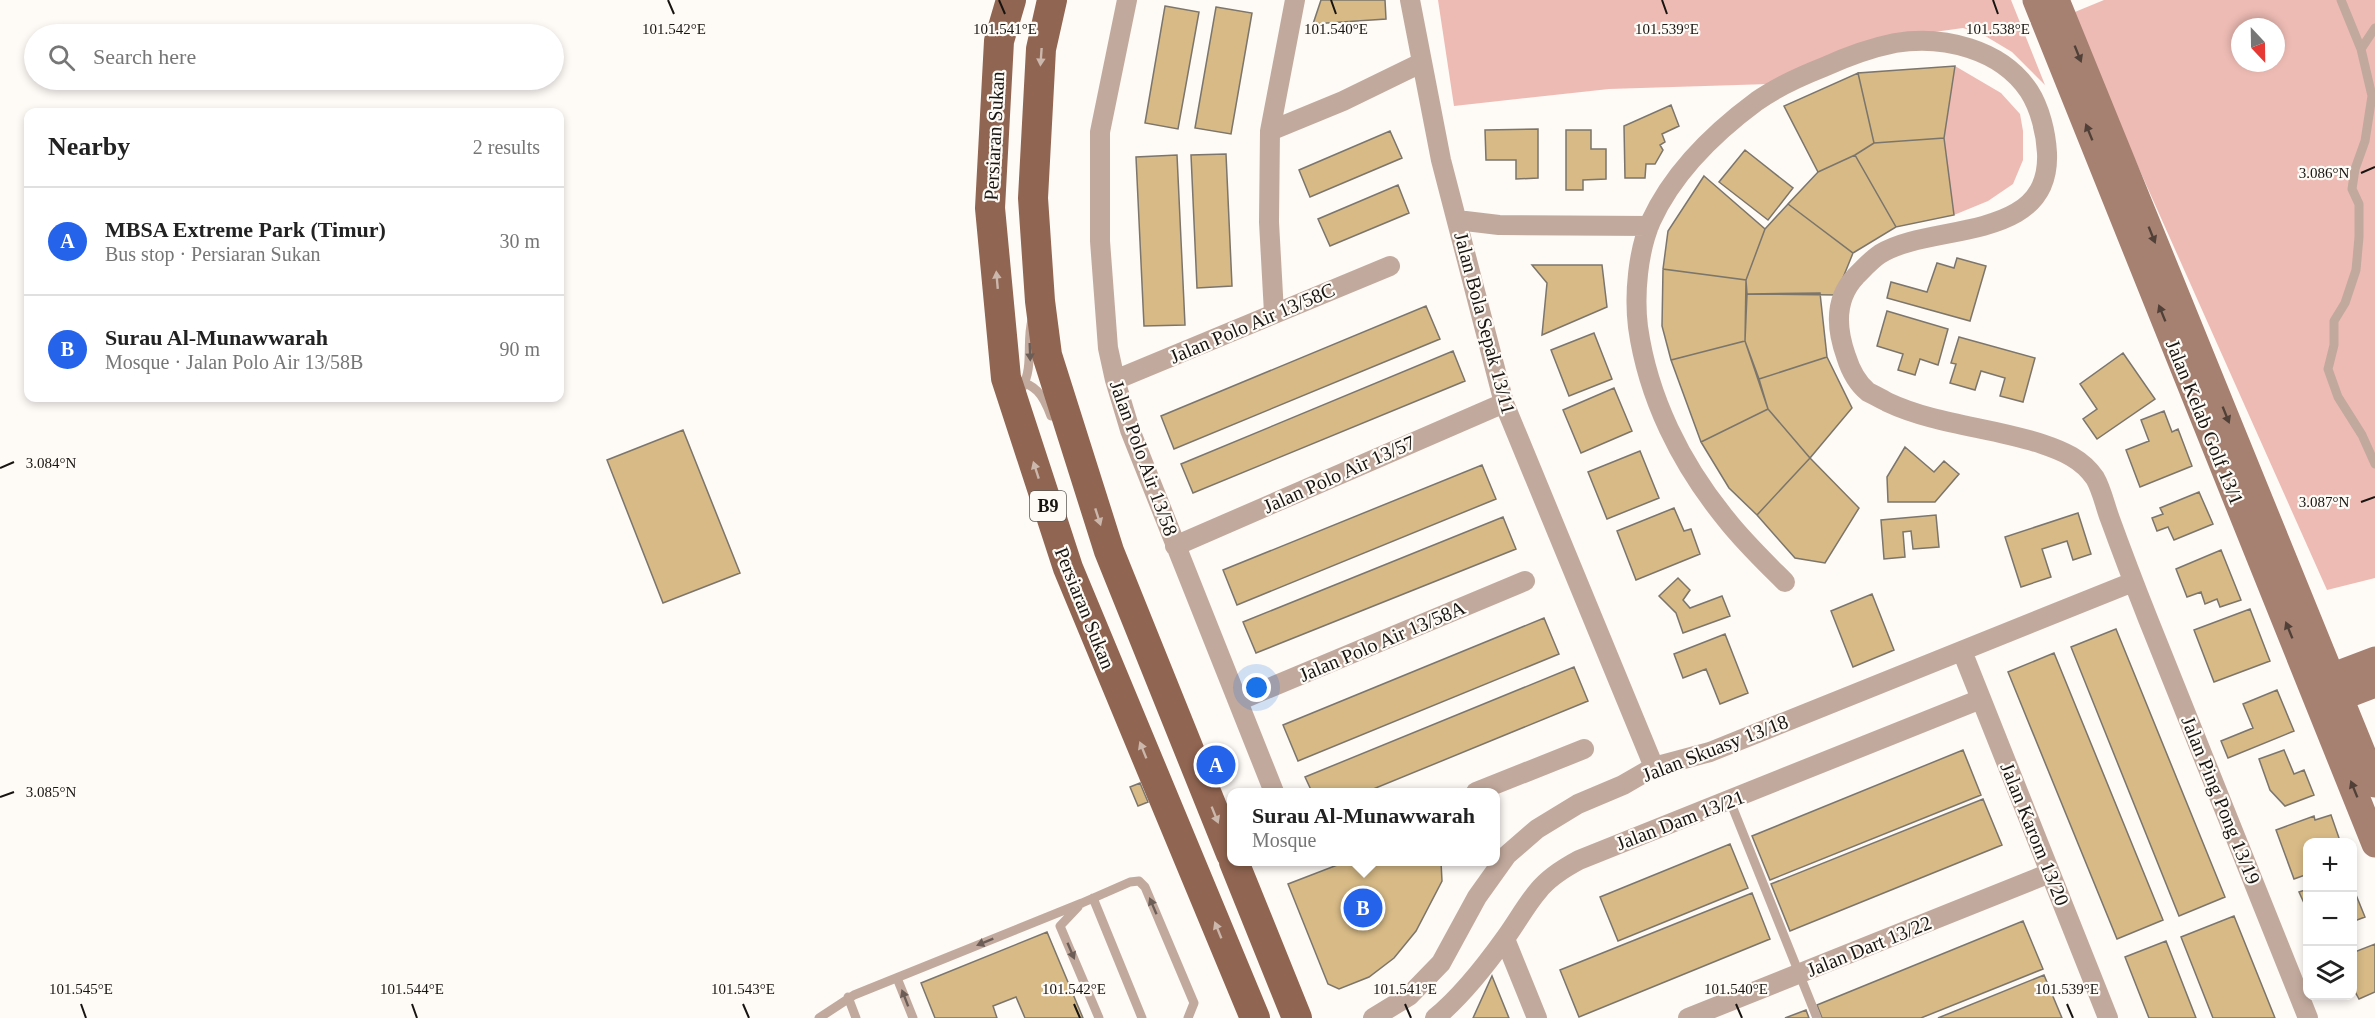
<!DOCTYPE html>
<meta charset="utf-8">
<style>
:root{--surface:#fff;--page:#f2f2f2;--text:#222;--muted:#767676;--line:#e0e0e0;--accent:#2563eb}
body{margin:0;font-family:Georgia,serif;background:var(--page);color:var(--text)}
.controls{position:absolute;right:18px;bottom:18px;display:grid;overflow:hidden;border-radius:12px;box-shadow:0 3px 9px #0003}
.controls button{width:54px;height:54px;display:grid;place-items:center;padding:0;border:0;border-bottom:2px solid var(--line);background:var(--surface);color:var(--text);font:30px sans-serif}
.compass{position:absolute;left:2231px;top:18px;width:54px;height:54px;border-radius:50%;background:var(--surface);box-shadow:0 3px 9px #0003;rotate:158deg}
.you{position:absolute;left:1257px;top:688px;width:21px;height:21px;margin:-15px;border:4px solid #fff;border-radius:50%;background:#1a73e8;box-shadow:0 0 0 9px #1a73e833}
.badge{display:grid;place-items:center;width:39px;height:39px;border-radius:50%;background:var(--accent);color:#fff;font-size:20px;font-weight:700}
.pin{position:absolute;translate:-50% -50%;border:3px solid #fff;box-shadow:0 2px 6px #0006}
.popup{position:absolute;left:1227px;top:788px;width:273px;height:78px;box-sizing:border-box;display:grid;place-content:center;border-radius:12px;background:var(--surface);filter:drop-shadow(0 2px 4px #0005);font-size:20px;white-space:nowrap;color:var(--muted)}
.popup b{font-size:22px;color:var(--text)}
.popup::after{content:'';position:absolute;left:50%;top:100%;margin-left:-12px;border:12px solid transparent;border-top-color:var(--surface)}
.list{margin:0;padding:0;list-style:none}
h2{display:flex;justify-content:space-between;align-items:center;height:78px;margin:0;padding:0 24px;font-size:26px}
h2 small{font-size:20px;font-weight:400;color:var(--muted)}
.list li{display:grid;grid-template-columns:39px 1fr auto;gap:18px;align-items:center;box-sizing:border-box;height:108px;padding:0 24px;border-top:2px solid var(--line)}
.list b{display:block;font-size:22px;white-space:nowrap}
.list p{margin:0;font-size:20px;white-space:nowrap;color:var(--muted)}
.list em{font-size:20px;font-style:normal;color:var(--muted)}
.icon{flex:none;width:33px;height:33px;fill:none;stroke:currentColor;stroke-width:2;stroke-linecap:round;stroke-linejoin:round}
.map{position:relative;flex:none;width:2375px;height:1018px;overflow:hidden}
.search{position:absolute;background:var(--surface);box-shadow:0 3px 9px #0003;left:24px;top:24px;width:540px;height:66px;display:flex;align-items:center;gap:15px;box-sizing:border-box;padding:0 21px;border-radius:33px;color:var(--muted);font-size:22px}
.panel{position:absolute;background:var(--surface);box-shadow:0 3px 9px #0003;left:24px;top:108px;width:540px;height:294px;border-radius:12px}
.map>svg:first-child{display:block}
</style>
<div class="map">
<svg width="2375" height="1018" viewBox="0 0 2375 1018">
<rect width="100%" height="100%" fill="#fefaf6"/>
<!-- green -->
<path fill="#edbbb4" fill-rule="evenodd" d="M 1438,0 L 2011,0 L 2045,85 L 2012,52 L 1982,34 L 1963,28 L 1898,37 L 1769,84 L 1609,89 L 1454,106 Z
M 2104,0 L 2375,0 L 2375,578 L 2327,590 L 2070,14 ZM 2240,27 L 2276,27 L 2276,63 L 2240,63 Z
M 1955,66 L 2001,93 L 2020,114 L 2023,131 L 2023,160 L 2013,184 L 1988,201 L 1954,215 L 1944,138 Z"/>
<!-- building -->
<path fill="#d7ba86" stroke="#7b756b" stroke-width="1.5" d="M 1321,0 L 1385,0 L 1386,19 L 1313,24 Z
M 1165,6 L 1199,12 L 1178,129 L 1145,123 Z
M 1216,7 L 1252,13 L 1231,134 L 1195,128 Z
M 1955,66 L 1944,138 L 1874,143 L 1858,73 Z
M 1858,73 L 1874,143 L 1855,155 L 1818,172 L 1784,106 Z
M 1671,105 L 1679,126 L 1662,134 L 1665,142 L 1660,145 L 1663,150 L 1655,164 L 1646,164 L 1645,178 L 1625,178 L 1624,126 Z
M 1538,129 L 1538,178 L 1516,179 L 1516,160 L 1486,160 L 1485,130 Z
M 1566,130 L 1591,130 L 1591,149 L 1606,149 L 1606,179 L 1583,180 L 1583,190 L 1566,190 Z
M 1390,131 L 1402,158 L 1310,197 L 1299,170 Z
M 1944,138 L 1954,215 L 1896,227 L 1855,155 L 1874,143 Z
M 1745,150 L 1793,188 L 1768,220 L 1719,182 Z
M 1226,154 L 1232,286 L 1197,288 L 1191,155 Z
M 1177,155 L 1185,325 L 1144,326 L 1136,157 Z
M 1855,155 L 1896,227 L 1853,253 L 1788,204 L 1818,172 Z
M 1704,176 L 1765,229 L 1746,280 L 1663,269 L 1668,231 Z
M 1398,185 L 1409,213 L 1330,246 L 1318,219 Z
M 1788,204 L 1853,253 L 1836,295 L 1747,294 L 1746,280 L 1765,229 Z
M 1957,258 L 1986,266 L 1970,321 L 1887,298 L 1891,282 L 1927,292 L 1937,263 L 1954,268 Z
M 1532,265 L 1602,265 L 1607,307 L 1542,335 L 1547,283 Z
M 1663,269 L 1746,280 L 1745,341 L 1671,360 L 1662,326 Z
M 1820,293 L 1827,357 L 1759,379 L 1745,341 L 1747,294 Z
M 1426,306 L 1440,339 L 1174,449 L 1161,416 Z
M 1887,311 L 1948,329 L 1938,365 L 1920,359 L 1915,375 L 1898,370 L 1903,354 L 1877,346 Z
M 1594,333 L 1612,379 L 1569,396 L 1551,350 Z
M 1959,337 L 2035,358 L 2023,402 L 2000,396 L 2005,378 L 1981,371 L 1975,390 L 1950,383 L 1956,364 L 1951,363 Z
M 1745,341 L 1768,409 L 1701,442 L 1671,360 Z
M 1453,351 L 1465,381 L 1193,493 L 1181,464 Z
M 2123,353 L 2155,399 L 2097,439 L 2083,419 L 2097,409 L 2080,384 Z
M 1827,357 L 1852,408 L 1810,458 L 1768,409 L 1759,379 Z
M 1614,388 L 1632,431 L 1581,453 L 1563,410 Z
M 1768,409 L 1810,458 L 1757,515 L 1729,488 L 1701,442 Z
M 2164,411 L 2172,432 L 2178,429 L 2192,466 L 2140,487 L 2126,450 L 2149,441 L 2141,420 Z
M 683,430 L 740,573 L 663,603 L 607,460 Z
M 1905,447 L 1934,472 L 1944,461 L 1959,474 L 1935,502 L 1888,502 L 1887,477 Z
M 1640,451 L 1659,498 L 1607,519 L 1588,472 Z
M 1810,458 L 1859,508 L 1825,563 L 1795,558 L 1757,515 Z
M 1482,465 L 1496,499 L 1237,605 L 1223,570 Z
M 2199,492 L 2213,524 L 2174,540 L 2168,527 L 2157,531 L 2152,518 L 2163,514 L 2160,508 Z
M 1674,508 L 1684,531 L 1691,529 L 1700,554 L 1636,580 L 1617,531 Z
M 2078,513 L 2091,554 L 2073,560 L 2067,541 L 2042,549 L 2051,577 L 2021,587 L 2005,537 Z
M 1936,515 L 1939,547 L 1913,549 L 1911,531 L 1903,532 L 1905,557 L 1884,559 L 1881,520 Z
M 1503,517 L 1516,549 L 1256,653 L 1243,622 Z
M 2221,550 L 2241,600 L 2220,607 L 2217,599 L 2205,604 L 2201,592 L 2187,597 L 2176,569 Z
M 1678,578 L 1690,590 L 1683,600 L 1690,608 L 1722,596 L 1730,616 L 1683,633 L 1676,613 L 1659,596 Z
M 1872,594 L 1894,650 L 1853,667 L 1831,611 Z
M 2250,609 L 2270,661 L 2214,682 L 2194,630 Z
M 1544,618 L 1559,654 L 1298,761 L 1283,725 Z
M 2116,629 L 2225,897 L 2179,916 L 2071,647 Z
M 1725,634 L 1748,693 L 1720,704 L 1706,669 L 1683,678 L 1674,654 Z
M 2054,653 L 2163,920 L 2117,939 L 2008,672 Z
M 1574,667 L 1588,701 L 1366,792 L 1312,792 L 1305,777 Z
M 2277,690 L 2294,731 L 2228,758 L 2221,741 L 2253,728 L 2243,704 Z
M 1963,750 L 1981,795 L 1770,880 L 1752,836 Z
M 2284,750 L 2294,774 L 2304,770 L 2314,795 L 2285,806 L 2270,790 L 2259,759 Z
M 1215,751 L 1223,771 L 1213,775 L 1205,755 Z
M 1140,783 L 1148,802 L 1138,806 L 1130,787 Z
M 1983,799 L 2002,845 L 1790,931 L 1771,884 Z
M 2331,815 L 2339,838 L 2329,842 L 2308,842 L 2308,874 L 2294,879 L 2276,830 L 2314,816 L 2315,820 Z
M 1730,844 L 1748,888 L 1618,941 L 1600,897 Z
M 1345,862 L 1441,862 L 1442,881 L 1416,931 L 1394,958 L 1369,977 L 1339,989 L 1328,984 L 1288,884 Z
M 2352,885 L 2365,917 L 2352,922 Z
M 2308,889 L 2308,912 L 2299,892 Z
M 1752,893 L 1770,939 L 1579,1017 L 1560,970 Z
M 2234,916 L 2275,1018 L 2213,1018 L 2181,937 Z
M 2023,921 L 2043,969 L 1921,1018 L 1822,1018 L 1817,1005 Z
M 1047,932 L 1083,1018 L 1025,1018 L 1016,997 L 993,1006 L 997,1018 L 935,1018 L 921,983 Z
M 2166,941 L 2196,1018 L 2149,1018 L 2125,957 Z
M 2375,944 L 2375,992 L 2359,999 L 2352,986 L 2352,953 Z
M 2044,975 L 2062,1018 L 1938,1018 Z
M 1492,976 L 1509,1018 L 1473,1018 Z
M 1806,1010 L 1809,1018 L 1785,1018 Z"/>
<g fill="none" stroke-linecap="round" stroke-linejoin="round">
<!-- lane -->
<path stroke="#c2a99d" stroke-width="9" d="M 2341,0 L 2361,49 L 2372,96 L 2365,141 L 2355,169 L 2352,189 L 2359,204 L 2359,237 L 2356,270 L 2345,303 L 2334,321 L 2334,345 L 2328,369 L 2338,397 L 2362,435 L 2375,464
M 2361,49 L 2375,28
M 1011,379 C 1036,384 1043,394 1051,416
M 1022,388 C 1034,366 1026,343 1032,320
M 1730,801 L 1817,1018
M 1093,898 L 1142,1018
M 1078,907 L 1060,926 L 1099,1018
M 897,978 L 913,1018
M 848,997 L 856,1018
M 819,1018 L 854,995 L 1082,903 L 1130,882 L 1139,881 L 1145,887 L 1194,1003 L 1188,1018"/>
<!-- street -->
<path stroke="#c2a99d" stroke-width="20" d="M 1127,0 L 1100,132 L 1100,241 L 1108,348 L 1115,380 L 1130,430 L 1274,792
M 1410,0 L 1441,160 L 1504,403 L 1654,767
M 1270,131 L 1343,101 L 1421,63
M 1457,220 L 1499,225 L 1649,226
M 1274,313 L 1269,222 L 1270,131 L 1295,0
M 1115,380 L 1390,266
M 1175,546 L 1504,403
M 1785,582 C 1765,562 1744,542 1726,519 C 1681,464 1648,398 1638,327 C 1634,294 1638,251 1651,221 C 1673,173 1715,132 1757,101 C 1777,87 1801,76 1824,67 C 1846,57 1870,48 1895,43 C 1943,35 2001,49 2029,91 C 2040,108 2046,133 2047,153 C 2051,244 1931,222 1880,254 C 1871,260 1863,269 1856,276 C 1834,299 1836,328 1846,356 C 1850,369 1857,383 1868,392 C 1870,393 1886,401 1887,402 C 1936,425 1991,427 2042,444 C 2063,451 2082,459 2095,478 C 2102,490 2105,506 2110,519 C 2122,552 2135,586 2148,619 C 2202,752 2255,885 2308,1018
M 1962,651 L 2108,1018
M 1238,701 L 1525,581
M 1476,792 L 1584,749
M 1505,939 L 1537,1018
M 1373,1018 L 1409,996 L 1441,963 L 1477,897 L 1507,855 L 1537,829 L 1578,804 L 1623,785 L 1654,767 L 1710,752 L 2133,582
M 1435,1018 C 1462,996 1486,965 1506,937 C 1517,922 1526,905 1538,891 C 1549,877 1564,868 1579,860 L 1981,699
M 1688,1018 L 2050,873"/>
<!-- secondary -->
<path stroke="#a68171" stroke-width="27" d="M 2036,0 L 2375,844
M 2056,0 L 2375,784
M 2317,682 L 2375,660
M 2323,704 L 2375,684"/>
<!-- primary -->
<path stroke="#906551" stroke-width="30" d="M 1011,0 L 999,41 L 990,208 L 1006,378 L 1068,568 L 1255,1018
M 1052,0 L 1041,49 L 1033,198 L 1040,301 L 1047,355 L 1109,551 L 1231,854
M 1234,862 L 1297,1018"/>
</g>
<!-- one-way arrows -->
<defs><path id="oneway-solid" d="M-6-.8H1V-3.2L6.5 0L1 3.2V.8H-6Z" transform="scale(1.5)"/></defs>
<g fill="#504037">
<use href="#oneway-solid" transform="translate(2078 54) rotate(68)"/>
<use href="#oneway-solid" transform="translate(2089 132) rotate(-112)"/>
<use href="#oneway-solid" transform="translate(2152 235) rotate(68)"/>
<use href="#oneway-solid" transform="translate(2162 313) rotate(-112)"/>
<use href="#oneway-solid" transform="translate(2226 415) rotate(68)"/>
<use href="#oneway-solid" transform="translate(2289 630) rotate(-112)"/>
<use href="#oneway-solid" transform="translate(2354 789) rotate(-112)"/>
</g>
<g fill="#ccb7ac">
<use href="#oneway-solid" transform="translate(1041 57) rotate(94)"/>
<use href="#oneway-solid" transform="translate(997 280) rotate(-95)"/>
<use href="#oneway-solid" transform="translate(1036 470) rotate(-108)"/>
<use href="#oneway-solid" transform="translate(1098 517) rotate(72)"/>
<use href="#oneway-solid" transform="translate(1143 750) rotate(-112)"/>
<use href="#oneway-solid" transform="translate(1215 815) rotate(68)"/>
<use href="#oneway-solid" transform="translate(1218 930) rotate(-112)"/>
</g>
<g fill="#6c5e57">
<use href="#oneway-solid" transform="translate(1030 352) rotate(88)"/>
<use href="#oneway-solid" transform="translate(1153 906) rotate(-113)"/>
<use href="#oneway-solid" transform="translate(985 942) rotate(158)"/>
<use href="#oneway-solid" transform="translate(1071 951) rotate(67)"/>
<use href="#oneway-solid" transform="translate(905 998) rotate(-111)"/>
</g>
<!-- ticks -->
<path fill="none" stroke="#171411" stroke-width="2" d="M 668,0 L 674,14M 999,0 L 1005,14M 1331,0 L 1336,14M 1662,0 L 1667,14M 1993,0 L 1998,14M 2361,173 L 2375,167M 0,468 L 14,462M 2361,502 L 2375,497M 0,797 L 14,792M 81,1004 L 86,1018M 412,1004 L 417,1018M 743,1004 L 749,1018M 1074,1004 L 1080,1018M 1405,1004 L 1411,1018M 1736,1004 L 1742,1018M 2067,1004 L 2073,1018"/>
<g text-anchor="middle" stroke-width="4.5" stroke-linejoin="round" paint-order="stroke">
<!-- shield labels -->
<rect fill="#fefaf6" stroke="#5c5956" stroke-width="1.5" x="1030" y="491" width="36" height="30" rx="4.5"/>
<g font-size="18" font-weight="bold" fill="#171411">
<text x="1048" y="512">B9</text>
</g>
<!-- street labels -->
<g font-size="20" fill="#171411" stroke="#fefaf6">
<text transform="translate(994 136) rotate(-87)" y="7">Persiaran Sukan</text>
<text transform="translate(1252 323) rotate(-23)" y="7">Jalan Polo Air 13/58C</text>
<text transform="translate(1485 323) rotate(75)" y="7">Jalan Bola Sepak 13/11</text>
<text transform="translate(2205 422) rotate(68)" y="7">Jalan Kelab Golf 13/1</text>
<text transform="translate(1144 458) rotate(70)" y="7">Jalan Polo Air 13/58</text>
<text transform="translate(1339 474) rotate(-24)" y="7">Jalan Polo Air 13/57</text>
<text transform="translate(1085 608) rotate(68)" y="7">Persiaran Sukan</text>
<text transform="translate(1382 641) rotate(-23)" y="7">Jalan Polo Air 13/58A</text>
<text transform="translate(1715 748) rotate(-21)" y="7">Jalan Skuasy 13/18</text>
<text transform="translate(2221 800) rotate(68)" y="7">Jalan Ping Pong 13/19</text>
<text transform="translate(1680 820) rotate(-21)" y="7">Jalan Dam 13/21</text>
<text transform="translate(2035 834) rotate(68)" y="7">Jalan Karom 13/20</text>
<text transform="translate(1869 946) rotate(-22)" y="7">Jalan Dart 13/22</text>
</g>
</g>
<g font-size="15" text-anchor="middle" fill="#171411" stroke="#fefaf6" stroke-width="4.5" stroke-linejoin="round" paint-order="stroke">
<text x="674" y="34">101.542°E</text>
<text x="1005" y="34">101.541°E</text>
<text x="1336" y="34">101.540°E</text>
<text x="1667" y="34">101.539°E</text>
<text x="1998" y="34">101.538°E</text>
<text x="2324" y="178">3.086°N</text>
<text x="51" y="468">3.084°N</text>
<text x="2324" y="507">3.087°N</text>
<text x="51" y="797">3.085°N</text>
<text x="81" y="994">101.545°E</text>
<text x="412" y="994">101.544°E</text>
<text x="743" y="994">101.543°E</text>
<text x="1074" y="994">101.542°E</text>
<text x="1405" y="994">101.541°E</text>
<text x="1736" y="994">101.540°E</text>
<text x="2067" y="994">101.539°E</text>
</g>
</svg>
<div class="controls">
<button>+</button>
<button>−</button>
<button><svg class="icon" aria-label="layers" viewBox="0 0 24 24"><path d="M12 4l9 5-9 5-9-5zM3 14l9 5 9-5"/></svg></button>
</div>
<svg class="compass" viewBox="-18 -18 36 36"><path d="M0-13l5 13h-10z" fill="#e53935"/><path d="M0 13l5-13h-10z" fill="#767676"/></svg>
<div class="you"></div>
<div class="pin badge" style="left:1216px;top:765px">A</div>
<div class="pin badge" style="left:1363px;top:908px">B</div>
<div class="popup"><b>Surau Al-Munawwarah</b>Mosque</div>
<div class="search"><svg class="icon" aria-label="search" viewBox="0 0 24 24"><circle cx="10" cy="10" r="6"/><path d="M15 15l6 6"/></svg>Search here</div>
<section class="panel">
<h2>Nearby<small>2 results</small></h2>
<ul class="list">
<li><span class="badge">A</span><div><b>MBSA Extreme Park (Timur)</b><p>Bus stop · Persiaran Sukan</p></div><em>30 m</em></li>
<li><span class="badge">B</span><div><b>Surau Al-Munawwarah</b><p>Mosque · Jalan Polo Air 13/58B</p></div><em>90 m</em></li>
</ul>
</section>
</div>
